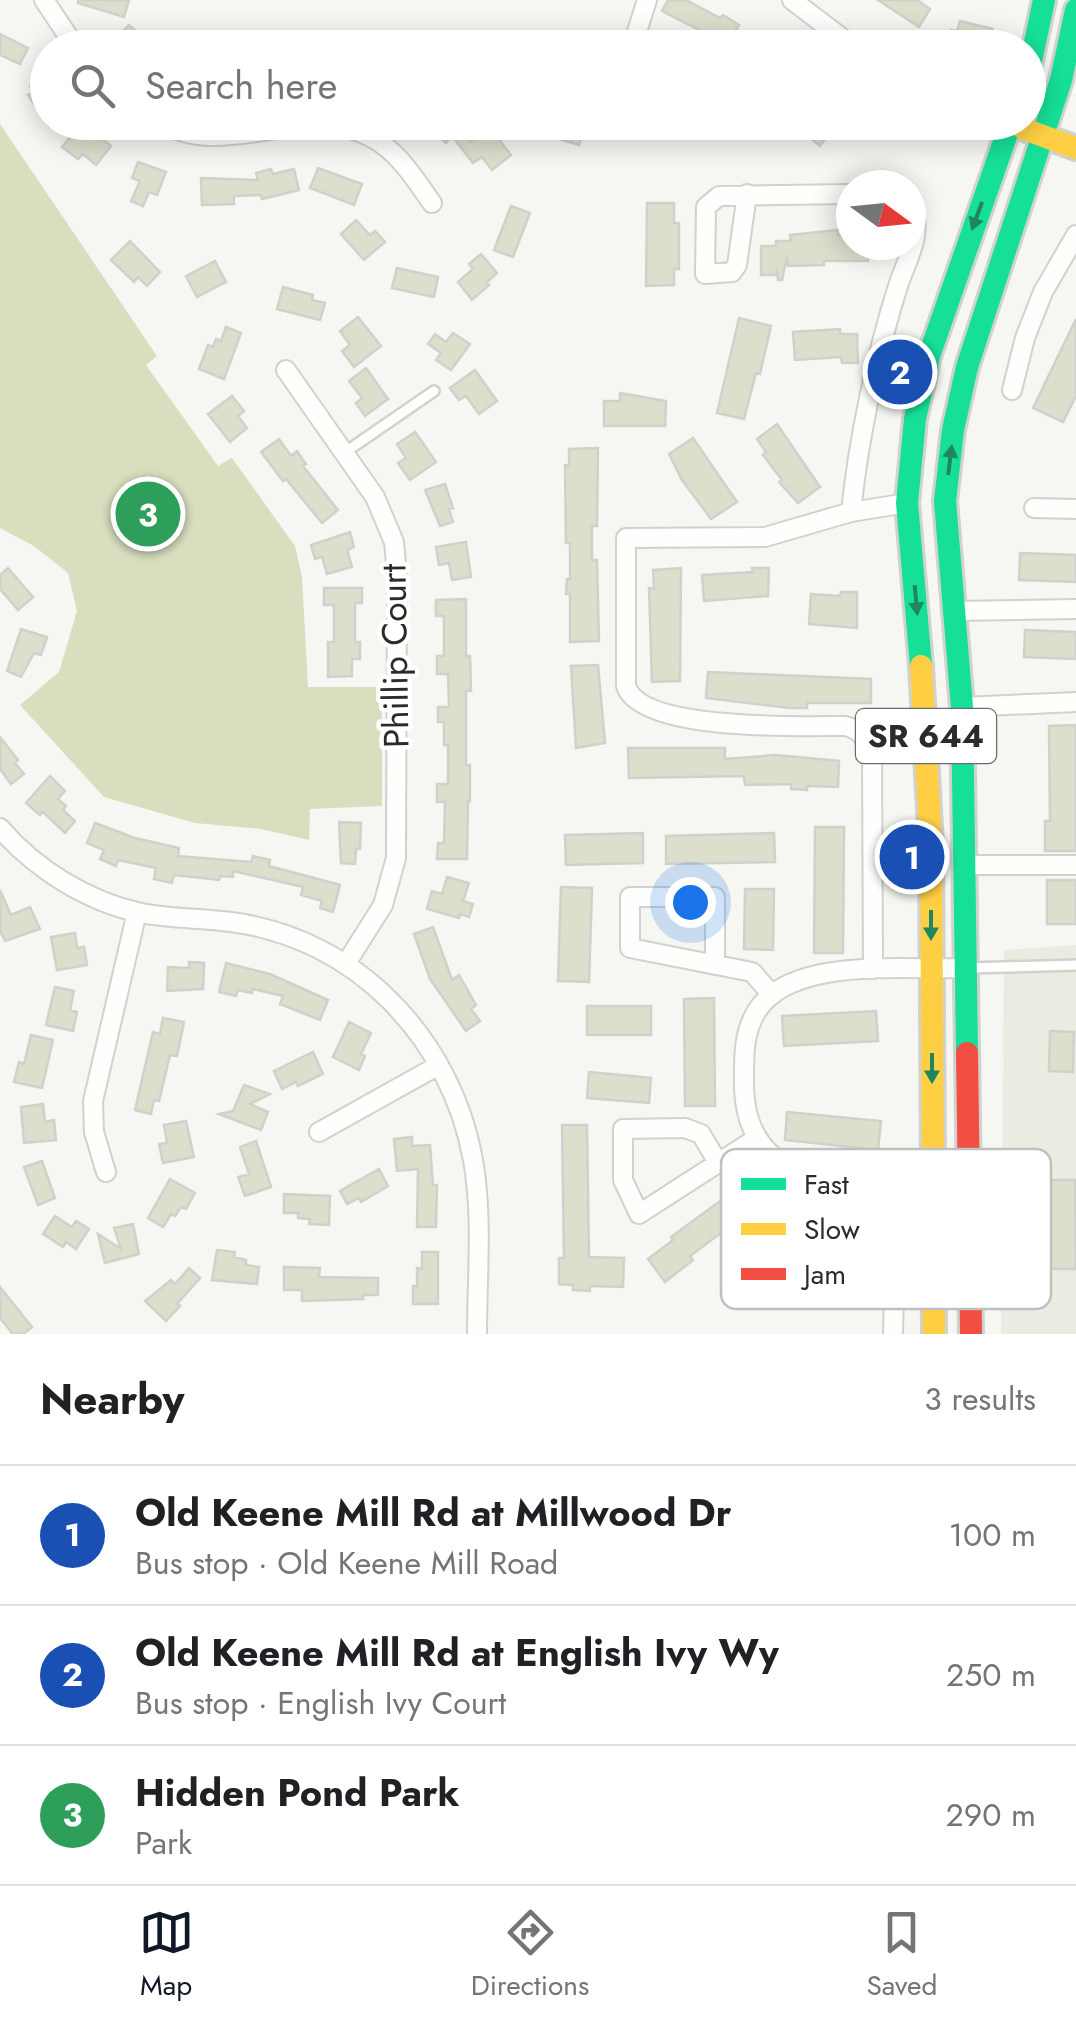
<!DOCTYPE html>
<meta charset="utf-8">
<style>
:root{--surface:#fff;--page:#f6f6f6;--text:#202124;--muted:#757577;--line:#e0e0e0;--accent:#111827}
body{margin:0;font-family:Jost,sans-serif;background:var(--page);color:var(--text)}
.compass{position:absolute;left:836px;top:170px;width:90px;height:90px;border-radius:50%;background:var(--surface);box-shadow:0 5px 25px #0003;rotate:105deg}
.you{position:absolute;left:690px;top:902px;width:35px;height:35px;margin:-25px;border:8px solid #fff;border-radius:50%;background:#1a73e8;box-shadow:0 0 0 15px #1a73e833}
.badge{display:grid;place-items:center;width:65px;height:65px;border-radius:50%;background:var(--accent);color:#fff;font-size:32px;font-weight:700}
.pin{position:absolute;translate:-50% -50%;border:5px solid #fff;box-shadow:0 2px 10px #0006}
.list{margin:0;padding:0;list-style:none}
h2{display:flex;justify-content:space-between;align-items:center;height:130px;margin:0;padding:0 40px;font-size:42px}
h2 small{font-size:32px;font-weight:400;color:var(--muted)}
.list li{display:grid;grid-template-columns:65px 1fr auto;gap:30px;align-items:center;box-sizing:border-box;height:140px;padding:0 40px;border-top:2px solid var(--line)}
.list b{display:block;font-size:38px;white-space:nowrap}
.list p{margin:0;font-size:32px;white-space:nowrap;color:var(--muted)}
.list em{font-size:32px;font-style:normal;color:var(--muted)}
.icon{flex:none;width:55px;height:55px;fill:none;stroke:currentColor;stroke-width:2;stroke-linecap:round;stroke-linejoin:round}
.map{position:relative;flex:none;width:1076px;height:1334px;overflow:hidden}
.search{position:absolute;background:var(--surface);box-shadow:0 5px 25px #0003;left:30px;right:30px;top:30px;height:110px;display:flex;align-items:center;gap:25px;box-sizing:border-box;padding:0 35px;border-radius:55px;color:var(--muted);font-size:38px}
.sheet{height:550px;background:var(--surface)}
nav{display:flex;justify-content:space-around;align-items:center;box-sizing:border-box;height:140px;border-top:2px solid var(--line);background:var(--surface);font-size:28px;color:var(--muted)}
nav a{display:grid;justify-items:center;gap:5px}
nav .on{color:var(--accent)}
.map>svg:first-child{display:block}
</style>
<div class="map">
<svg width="1076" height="1334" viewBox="0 0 1076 1334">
<rect width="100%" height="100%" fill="#f6f7f2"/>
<!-- built -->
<path fill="#eaece1" d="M 1076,945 L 1076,1334 L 1001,1334 L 1004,950 Z"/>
<!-- green -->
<path fill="#d9debe" d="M 0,124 L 157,356 L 146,365 L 218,466 L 232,458 L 295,546 L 302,577 L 308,687 L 382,687 L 382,806 L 310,809 L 309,840 L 261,829 L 195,823 L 104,797 L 20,705 L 59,672 L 77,611 L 68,573 L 34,546 L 0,528 Z"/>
<!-- building -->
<path fill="#dddfcd" stroke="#d0d1cd" stroke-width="2.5" d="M 78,0 L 129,0 L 124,17 L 78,3 Z
M 668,0 L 686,0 L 720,18 L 723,15 L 739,25 L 736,29 L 762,48 L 720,48 L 707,39 L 709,35 L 662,11 Z
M 878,0 L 917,0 L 930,9 L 919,27 Z
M 960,21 L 993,29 L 989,48 L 948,45 L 951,30 L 957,31 Z
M 129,25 L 139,34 L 141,32 L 158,48 L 120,48 L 114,41 Z
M 0,34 L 28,48 L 20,64 L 0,55 Z
M 48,74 L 48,124 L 28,95 L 34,92 L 30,86 Z
M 82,122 L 111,146 L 96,165 L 83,154 L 78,159 L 62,147 Z
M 422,122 L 449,122 L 471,142 L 489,127 L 511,155 L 492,170 L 482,157 L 473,163 L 452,136 L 446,143 Z
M 567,122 L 585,122 L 579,145 L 562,140 Z
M 791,122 L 838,122 L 820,146 Z
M 138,162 L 166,172 L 157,195 L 149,192 L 143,206 L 131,201 L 140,181 L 132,178 Z
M 318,168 L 362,184 L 354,205 L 310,188 Z
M 271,169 L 273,174 L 294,169 L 299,190 L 262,199 L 261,195 L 234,196 L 234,204 L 202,205 L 201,178 L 258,180 L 256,173 Z
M 647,203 L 674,203 L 674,223 L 679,223 L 679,269 L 674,269 L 674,285 L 646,286 Z
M 511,206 L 530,213 L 513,257 L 494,250 Z
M 356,220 L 370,235 L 375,231 L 385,242 L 364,260 L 341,234 Z
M 838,230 L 838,235 L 851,235 L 851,245 L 868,245 L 868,261 L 824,261 L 824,265 L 788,266 L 787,256 L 782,280 L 778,280 L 777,269 L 776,275 L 761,275 L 761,246 L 776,246 L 776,241 L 791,241 L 790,235 Z
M 130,241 L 160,272 L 147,286 L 138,277 L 134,282 L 111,260 Z
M 481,254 L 497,273 L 487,282 L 489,285 L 472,300 L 458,282 L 473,269 L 469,264 Z
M 215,261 L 226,282 L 197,297 L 186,276 Z
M 397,268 L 438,277 L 434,297 L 392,288 Z
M 283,287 L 313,295 L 312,300 L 325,303 L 320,320 L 277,309 Z
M 358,317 L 381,346 L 354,367 L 342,351 L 350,345 L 340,331 Z
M 739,318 L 771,326 L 760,374 L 756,373 L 744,419 L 717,413 Z
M 1076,319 L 1076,396 L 1063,422 L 1033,408 Z
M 226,327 L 241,333 L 224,379 L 199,369 L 208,345 L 213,347 L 216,339 L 221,341 Z
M 840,329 L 840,334 L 857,334 L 858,363 L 842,363 L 841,357 L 795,360 L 793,332 Z
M 453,333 L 470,344 L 451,370 L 436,360 L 441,353 L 428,344 L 435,334 L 446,342 Z
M 366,368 L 388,399 L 365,416 L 356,403 L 362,398 L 349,381 Z
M 475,370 L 497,401 L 479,414 L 466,396 L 459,400 L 450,388 Z
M 620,393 L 666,401 L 665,426 L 604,426 L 604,401 L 620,401 Z
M 232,396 L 244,411 L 238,416 L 247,428 L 230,442 L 208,414 Z
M 777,424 L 820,487 L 798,503 L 779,482 L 782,480 L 763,455 L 766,452 L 757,439 Z
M 415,432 L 436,462 L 410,480 L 398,463 L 406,458 L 397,444 Z
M 693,438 L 737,502 L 711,519 L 682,480 L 669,454 Z
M 279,439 L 291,456 L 297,451 L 306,464 L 303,466 L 338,510 L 322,523 L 286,479 L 283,481 L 261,452 Z
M 598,448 L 597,526 L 592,526 L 592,560 L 597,560 L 599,641 L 570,642 L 570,594 L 566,594 L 567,579 L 570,579 L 570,543 L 566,543 L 565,465 L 569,465 L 569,449 Z
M 445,484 L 453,508 L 449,509 L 453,522 L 440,526 L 425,490 Z
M 350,532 L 354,547 L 347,550 L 352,567 L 327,574 L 322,557 L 315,559 L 311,545 Z
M 466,542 L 471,577 L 452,580 L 449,563 L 439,565 L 436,547 Z
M 1020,553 L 1076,555 L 1076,582 L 1019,580 Z
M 8,568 L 33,597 L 18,610 L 0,589 L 0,575 Z
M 681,568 L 680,681 L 652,682 L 649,588 L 654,589 L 653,570 Z
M 752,568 L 769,568 L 768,596 L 704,601 L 702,575 L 753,572 Z
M 324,588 L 362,588 L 362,603 L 355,603 L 355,642 L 360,642 L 360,659 L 352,659 L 352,676 L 328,677 L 328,642 L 334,642 L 334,605 L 324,605 Z
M 841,592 L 857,592 L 857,628 L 809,624 L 811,594 L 840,596 Z
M 466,599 L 466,656 L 470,656 L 471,691 L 466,691 L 466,765 L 470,765 L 470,801 L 468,801 L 467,859 L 437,859 L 438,843 L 444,843 L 445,802 L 437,802 L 437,784 L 448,784 L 448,745 L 444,745 L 444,722 L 438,722 L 438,707 L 449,707 L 448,674 L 437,674 L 437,656 L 444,656 L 444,616 L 436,616 L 436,600 Z
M 21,629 L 47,637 L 41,655 L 34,653 L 21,677 L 7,671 Z
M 1025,630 L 1076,632 L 1076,659 L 1024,657 Z
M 598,665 L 605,743 L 576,748 L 571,666 Z
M 708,672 L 871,679 L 871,703 L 807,703 L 807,708 L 790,708 L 706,698 Z
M 1076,725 L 1076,851 L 1045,851 L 1045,821 L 1050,821 L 1049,726 Z
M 0,737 L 18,760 L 15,763 L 24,774 L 11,784 L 0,769 Z
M 628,748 L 725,748 L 725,759 L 776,755 L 839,761 L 838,787 L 807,786 L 807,790 L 791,789 L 791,784 L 745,785 L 744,776 L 629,778 Z
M 50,776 L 65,791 L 58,799 L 66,806 L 63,810 L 75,821 L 65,833 L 43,812 L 40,815 L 26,803 Z
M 339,822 L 361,823 L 360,849 L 356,849 L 355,864 L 341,863 Z
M 95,823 L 135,838 L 179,848 L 178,856 L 251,862 L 253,856 L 270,860 L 269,866 L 340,885 L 333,912 L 320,908 L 322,901 L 301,895 L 303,887 L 233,871 L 233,877 L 220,876 L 219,880 L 174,875 L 172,883 L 154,879 L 156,868 L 118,860 L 116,866 L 100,859 L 104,850 L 87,843 Z
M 815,827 L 844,827 L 843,953 L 814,953 Z
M 643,833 L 643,863 L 566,865 L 565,835 Z
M 774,833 L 775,862 L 666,864 L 666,836 Z
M 447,877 L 469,883 L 463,901 L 473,904 L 469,917 L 460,914 L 459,918 L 427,909 L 432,891 L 442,894 Z
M 1047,880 L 1076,880 L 1076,924 L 1047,924 Z
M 561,887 L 592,888 L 589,982 L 558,981 Z
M 745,889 L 774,889 L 773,950 L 744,949 Z
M 0,890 L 11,915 L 30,907 L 40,929 L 5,941 L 0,931 Z
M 433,927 L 452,980 L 459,975 L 476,1005 L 471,1009 L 480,1021 L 466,1031 L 430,979 L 414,934 Z
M 75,933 L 77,948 L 84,947 L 87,965 L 57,970 L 51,937 Z
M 189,962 L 204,963 L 203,989 L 167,991 L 168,967 L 189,968 Z
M 226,963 L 270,974 L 328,1000 L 320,1020 L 280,1004 L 283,996 L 253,989 L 252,993 L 238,990 L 236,996 L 219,992 Z
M 55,987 L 74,991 L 70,1010 L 77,1012 L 73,1031 L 46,1025 Z
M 714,998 L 715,1106 L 685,1106 L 684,999 Z
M 587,1006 L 651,1006 L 651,1035 L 587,1035 Z
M 876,1011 L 878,1041 L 784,1046 L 782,1016 Z
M 163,1018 L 184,1022 L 177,1056 L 170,1055 L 159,1101 L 154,1100 L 151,1114 L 135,1110 L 153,1032 L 160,1034 Z
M 349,1022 L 371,1033 L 361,1054 L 365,1056 L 359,1070 L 333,1057 Z
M 1050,1031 L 1074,1032 L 1073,1072 L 1049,1071 Z
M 31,1035 L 53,1040 L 42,1088 L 14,1082 L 19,1062 L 24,1064 Z
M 313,1052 L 323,1074 L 298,1086 L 296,1082 L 282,1089 L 274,1071 Z
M 589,1072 L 651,1078 L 649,1103 L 587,1098 Z
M 244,1085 L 270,1094 L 250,1104 L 268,1112 L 261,1130 L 219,1114 L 233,1111 Z
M 43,1104 L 45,1122 L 54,1120 L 56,1140 L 24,1143 L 21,1107 Z
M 787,1112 L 881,1121 L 878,1150 L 785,1140 Z
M 186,1121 L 194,1157 L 163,1163 L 159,1144 L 167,1143 L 164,1125 Z
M 562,1125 L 587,1125 L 589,1257 L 624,1258 L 623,1287 L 590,1286 L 590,1291 L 573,1290 L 573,1285 L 559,1284 L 559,1258 L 564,1258 Z
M 412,1137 L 412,1146 L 430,1145 L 433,1185 L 437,1185 L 436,1227 L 417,1227 L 418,1169 L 397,1171 L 394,1139 Z
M 256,1141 L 271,1187 L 245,1196 L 238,1177 L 249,1174 L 240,1147 Z
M 42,1161 L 55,1198 L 38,1205 L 24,1167 Z
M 379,1169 L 388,1186 L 361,1202 L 359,1198 L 347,1204 L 340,1191 Z
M 170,1179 L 195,1193 L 186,1209 L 181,1207 L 175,1216 L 171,1214 L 163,1227 L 148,1218 Z
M 750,1179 L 765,1200 L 690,1256 L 693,1260 L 665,1282 L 648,1259 L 673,1240 L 671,1237 Z
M 1038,1180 L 1075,1180 L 1076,1269 L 1032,1269 L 1032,1233 L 1039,1233 Z
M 284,1194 L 330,1196 L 329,1225 L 309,1224 L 310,1219 L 298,1218 L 298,1213 L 284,1213 Z
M 55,1216 L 72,1227 L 76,1221 L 89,1229 L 76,1249 L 66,1242 L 63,1247 L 43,1234 Z
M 133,1224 L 139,1254 L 105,1263 L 98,1234 L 121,1249 L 114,1228 Z
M 217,1250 L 235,1252 L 234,1257 L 246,1260 L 246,1265 L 259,1267 L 257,1284 L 212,1280 Z
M 422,1252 L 438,1252 L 438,1304 L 413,1304 L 413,1286 L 417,1286 L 417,1268 L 422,1269 Z
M 284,1267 L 320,1268 L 319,1277 L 378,1278 L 378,1295 L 363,1295 L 363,1299 L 302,1301 L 302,1290 L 284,1290 Z
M 189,1268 L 200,1278 L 177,1304 L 180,1306 L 166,1321 L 145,1301 L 171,1280 L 175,1284 Z
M 0,1287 L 32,1327 L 23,1334 L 13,1334 L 0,1318 Z"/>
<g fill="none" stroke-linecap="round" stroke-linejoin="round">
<defs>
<path id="lane" d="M 344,453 L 434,391
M 969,968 L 1076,965"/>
<path id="street" d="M 44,0 L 76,48
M 792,0 L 855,48
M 637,48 L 635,38 L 647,0
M 157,122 C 174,129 190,136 209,136 C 269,138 326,105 382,144 C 403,159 417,182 432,203
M 747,194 L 737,265 L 732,272 L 705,274 L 706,207 L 719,196 L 851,194
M 286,370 L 375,497 L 394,542 L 397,574 L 396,858 L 383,905 L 347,962
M 1012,390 L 1025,338 L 1043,292 L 1076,235
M 1034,508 L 1076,509
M 851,512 C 858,442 877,350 899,283 C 907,260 924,230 911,208
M 954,611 L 1076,609
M 962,707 L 1076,702
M 0,828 C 35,869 88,902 141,913 C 171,919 201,918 231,922 C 356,938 451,1038 473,1160 C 483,1216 477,1277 477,1334
M 964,865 L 1076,865
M 715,965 L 715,897 L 630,897 L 630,948 L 752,972 L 772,995
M 873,969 L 872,751 C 865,738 860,729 845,726 C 803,726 641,732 626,686 L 626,538 L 765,537 L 851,512 L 907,503
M 319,1132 L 439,1065
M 717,1161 L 701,1134 L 685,1128 L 623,1129 L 623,1180 L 639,1214 L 757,1138
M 106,1172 L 94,1132 L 93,1101 L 137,912
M 893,1334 C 893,1305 900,1220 885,1199 C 862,1165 805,1182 774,1157 C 749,1136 743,1107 744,1075 C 744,1055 744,1035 754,1016 C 785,954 909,971 966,968"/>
<path id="fast" d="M 1028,75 L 1044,0
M 921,666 L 907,503 L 915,419 L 929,356 L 1011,122
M 967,1053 L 962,707 L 945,501 L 953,430 L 967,367 L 1061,80 L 1076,10"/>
<path id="slow" d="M 1024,129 L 1076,148
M 921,666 L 931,845 L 934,1334"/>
<path id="jam" d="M 967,1053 L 971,1334"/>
</defs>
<!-- lane casing -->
<use href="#lane" stroke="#d1d2cf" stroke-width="14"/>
<!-- street casing -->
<use href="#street" stroke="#d1d2cf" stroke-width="22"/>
<!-- fast casing -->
<use href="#fast" stroke="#d1d2cf" stroke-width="28"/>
<!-- slow casing -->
<use href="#slow" stroke="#d1d2cf" stroke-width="28"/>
<!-- jam casing -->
<use href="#jam" stroke="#d1d2cf" stroke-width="28"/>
<!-- lane -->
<use href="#lane" stroke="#fefefd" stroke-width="9"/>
<!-- street -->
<use href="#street" stroke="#fefefd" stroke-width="18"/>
<!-- fast -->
<use href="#fast" stroke="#16e098" stroke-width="22"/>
<!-- slow -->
<use href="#slow" stroke="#ffcf43" stroke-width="22"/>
<!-- jam -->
<use href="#jam" stroke="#f24e42" stroke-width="22"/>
</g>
<!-- one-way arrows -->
<defs><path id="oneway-solid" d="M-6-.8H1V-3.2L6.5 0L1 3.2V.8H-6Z" transform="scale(2.5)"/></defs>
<g fill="#208660">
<use href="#oneway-solid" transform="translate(977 216) rotate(110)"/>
<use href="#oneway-solid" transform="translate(950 460) rotate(-83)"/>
<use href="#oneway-solid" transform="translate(916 600) rotate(85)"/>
<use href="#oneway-solid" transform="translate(931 925) rotate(90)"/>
<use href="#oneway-solid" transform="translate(932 1068) rotate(90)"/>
</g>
<g text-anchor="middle" stroke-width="9" stroke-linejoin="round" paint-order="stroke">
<!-- shield labels -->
<rect fill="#fff" stroke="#6b6b69" stroke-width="2.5" x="856" y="709" width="140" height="54" rx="8"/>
<g font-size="32" font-weight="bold" fill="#2b2c29">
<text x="926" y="747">SR 644</text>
</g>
<!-- street labels -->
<g font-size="35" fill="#2b2c29" stroke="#fff">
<text transform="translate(395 656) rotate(-91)" y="12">Phillip Court</text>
</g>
</g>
<!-- legend -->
<rect x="721" y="1149" width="330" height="160" rx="15" fill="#fff" stroke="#bfc0bf" stroke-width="2.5"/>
<rect x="741" y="1178" width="45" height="12" fill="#16e098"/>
<rect x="741" y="1223" width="45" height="12" fill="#ffcf43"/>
<rect x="741" y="1268" width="45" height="12" fill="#f24e42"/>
<g font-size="28" fill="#2b2c29">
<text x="804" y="1194">Fast</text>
<text x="804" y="1239">Slow</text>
<text x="804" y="1284">Jam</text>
</g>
</svg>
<svg class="compass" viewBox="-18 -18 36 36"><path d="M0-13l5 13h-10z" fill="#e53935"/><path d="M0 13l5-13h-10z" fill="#757577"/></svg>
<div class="you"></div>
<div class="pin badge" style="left:912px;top:857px;background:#1a4fb4">1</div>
<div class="pin badge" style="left:900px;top:372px;background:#1a4fb4">2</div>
<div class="pin badge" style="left:148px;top:514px;background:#2e9e5b">3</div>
<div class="search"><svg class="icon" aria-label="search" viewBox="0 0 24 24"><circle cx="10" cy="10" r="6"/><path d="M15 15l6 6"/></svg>Search here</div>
</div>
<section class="sheet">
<h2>Nearby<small>3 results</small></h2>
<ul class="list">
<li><span class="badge" style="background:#1a4fb4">1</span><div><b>Old Keene Mill Rd at Millwood Dr</b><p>Bus stop · Old Keene Mill Road</p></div><em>100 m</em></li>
<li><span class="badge" style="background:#1a4fb4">2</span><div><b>Old Keene Mill Rd at English Ivy Wy</b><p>Bus stop · English Ivy Court</p></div><em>250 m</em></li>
<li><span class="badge" style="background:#2e9e5b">3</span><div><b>Hidden Pond Park</b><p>Park</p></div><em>290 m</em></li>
</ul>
</section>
<nav>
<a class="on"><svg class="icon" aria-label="map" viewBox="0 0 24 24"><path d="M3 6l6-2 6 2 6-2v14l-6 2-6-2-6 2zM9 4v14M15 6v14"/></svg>Map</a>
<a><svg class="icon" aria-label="directions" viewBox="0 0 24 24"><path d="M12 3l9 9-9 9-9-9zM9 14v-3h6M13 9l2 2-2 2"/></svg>Directions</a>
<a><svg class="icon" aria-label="saved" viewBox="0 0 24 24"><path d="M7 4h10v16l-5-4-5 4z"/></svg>Saved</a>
</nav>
